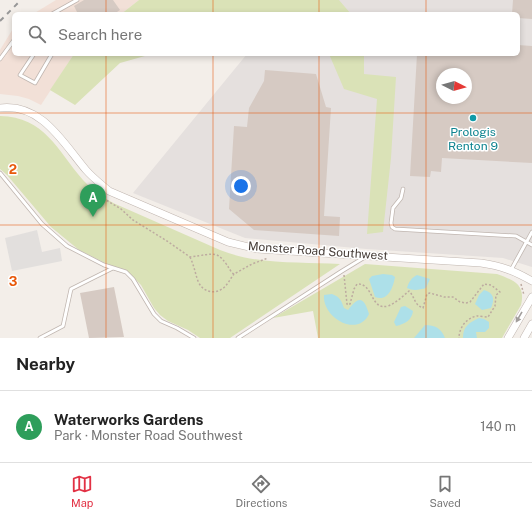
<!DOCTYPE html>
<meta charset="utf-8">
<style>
:root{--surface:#fff;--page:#f6f6f6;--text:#222;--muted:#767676;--line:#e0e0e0;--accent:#e23144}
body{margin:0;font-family:"Public Sans",sans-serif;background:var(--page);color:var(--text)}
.compass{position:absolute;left:436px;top:68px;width:36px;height:36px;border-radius:50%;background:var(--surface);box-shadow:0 2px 6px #0003;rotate:96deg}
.you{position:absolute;left:241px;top:186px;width:14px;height:14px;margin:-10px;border:3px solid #fff;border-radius:50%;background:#1a73e8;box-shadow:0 0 0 6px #1a73e833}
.badge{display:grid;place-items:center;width:26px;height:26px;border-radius:50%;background:var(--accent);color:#fff;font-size:13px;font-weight:700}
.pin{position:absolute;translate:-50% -33px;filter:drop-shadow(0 1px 2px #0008)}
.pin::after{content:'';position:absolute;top:21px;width:14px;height:12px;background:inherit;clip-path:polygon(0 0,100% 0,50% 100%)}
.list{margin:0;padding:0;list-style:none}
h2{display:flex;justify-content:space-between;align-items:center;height:52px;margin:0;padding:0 16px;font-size:17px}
h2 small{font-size:13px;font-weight:400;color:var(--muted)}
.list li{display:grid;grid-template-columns:26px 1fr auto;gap:12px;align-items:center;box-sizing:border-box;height:72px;padding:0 16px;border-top:1px solid var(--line)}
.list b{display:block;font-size:15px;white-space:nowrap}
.list p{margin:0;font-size:13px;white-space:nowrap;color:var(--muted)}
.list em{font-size:13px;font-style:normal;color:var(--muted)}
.icon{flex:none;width:22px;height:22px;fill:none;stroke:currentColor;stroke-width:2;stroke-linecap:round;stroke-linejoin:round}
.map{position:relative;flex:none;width:532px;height:338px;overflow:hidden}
.search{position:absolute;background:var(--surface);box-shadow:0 2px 6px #0003;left:12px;right:12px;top:12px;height:44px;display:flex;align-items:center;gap:10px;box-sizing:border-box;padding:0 14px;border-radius:6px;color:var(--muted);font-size:15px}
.sheet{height:124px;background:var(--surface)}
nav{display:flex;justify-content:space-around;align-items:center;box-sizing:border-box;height:56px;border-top:1px solid var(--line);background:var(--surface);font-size:11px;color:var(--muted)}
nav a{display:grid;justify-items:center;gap:2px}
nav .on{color:var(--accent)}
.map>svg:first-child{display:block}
</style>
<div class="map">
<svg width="532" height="338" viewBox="0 0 532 338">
<rect width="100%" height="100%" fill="#f3eee9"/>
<!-- commercial -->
<path fill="#f2e0d7" d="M 56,0 L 139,0 L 121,14 L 33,14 Z
M 14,27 L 14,54 L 74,54 L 41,105 L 29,99 L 18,96 L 0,94 L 0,50 Z"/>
<!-- industrial -->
<path fill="#e5e0de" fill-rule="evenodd" d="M 290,0 L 532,0 L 532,267 L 503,258 L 366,249 L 245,238 L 133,193 L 247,54 L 518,54 L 518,14 L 280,14 ZM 442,74 L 466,74 L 466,98 L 442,98 Z"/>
<!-- green -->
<path fill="#dae2b7" d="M 139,0 L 339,0 L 351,14 L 121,14 Z
M 74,54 L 152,54 L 120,63 L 75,105 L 50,90 Z
M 329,54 L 364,54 L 364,74 L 396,77 L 391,158 L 383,232 L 367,234 L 377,99 L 344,89 Z
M 0,116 C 45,117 57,150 83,180 C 94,192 106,200 120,206 L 220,250 C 257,265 301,262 340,264 L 230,338 L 200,338 L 188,330 L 168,321 L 160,315 L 154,308 L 141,285 L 133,277 L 79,250 L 51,227 L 7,175 L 0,169 Z
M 365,264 L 497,274 C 513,280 526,284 521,305 L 502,338 L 318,338 L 313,311 L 273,318 Z"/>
<!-- parking -->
<path fill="#e2dfdd" d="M 37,230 L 42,252 L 60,248 L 62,261 L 12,271 L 5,238 Z"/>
<!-- water -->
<path fill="#ade0e9" d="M 383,274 L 392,275 L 395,277 C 393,288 388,302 375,297 L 369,279 L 372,276 Z
M 417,275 L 430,279 L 426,288 C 419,290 413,291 407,288 C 409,282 411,278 417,275 Z
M 484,290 C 494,293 495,299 491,308 L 482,310 L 475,304 L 479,295 Z
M 332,294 C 340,297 341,300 344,308 L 348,310 C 359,295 364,297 369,314 C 358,338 322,318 324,295 Z
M 405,306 L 413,311 C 412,320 405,324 396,326 L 394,322 L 401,307 Z
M 479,318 L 484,319 L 489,322 L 489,328 L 485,332 L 476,332 L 477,338 L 463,338 C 463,326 469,323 479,318 Z
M 425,325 C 435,325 441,328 445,338 L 414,338 Z"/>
<!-- building -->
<path fill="#d6cac3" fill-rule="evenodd" d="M 84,0 L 113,0 L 120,10 L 114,14 L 78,14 L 74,6 Z
M 513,0 L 532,0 L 532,19 L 518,18 L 518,14 L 512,14 Z
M 518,45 L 532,46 L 532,163 L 442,158 L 441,172 L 431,171 L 430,177 L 410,176 L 417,54 L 518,54 ZM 442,74 L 466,74 L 466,98 L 442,98 Z
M 265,70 L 316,74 L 326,107 L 331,108 L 324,216 L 340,217 L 339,236 L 254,230 L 229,209 L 234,126 L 247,127 L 249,108 L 264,81 Z
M 114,287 L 124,337 L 89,338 L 80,293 Z"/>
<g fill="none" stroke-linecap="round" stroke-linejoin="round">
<defs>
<path id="service" d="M 52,14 L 77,0
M 34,54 L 20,75 L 35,83 L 52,54
M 0,59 L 14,40
M 0,173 L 42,224 L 67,246 L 104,265 L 126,272 L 133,279 L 154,314 L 161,321 L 177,328 L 194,338
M 403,189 L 401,198 L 393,208 L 391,223 L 392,227 L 395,229 L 516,236 L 532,245
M 511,270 L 532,232
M 40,338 L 63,326 L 71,289 L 113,268
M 238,338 L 342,271 L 365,257"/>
<path id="tertiary" d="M 0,108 C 42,103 63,143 86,170 C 93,178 101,184 109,191 L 228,242 L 257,249 L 481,263 C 502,266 514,271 532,281
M 508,338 L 532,297
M 524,338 L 532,324"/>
</defs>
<!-- service casing -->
<use href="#service" stroke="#c0b6b0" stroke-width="4.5"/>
<!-- tertiary casing -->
<use href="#tertiary" stroke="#c0b6b0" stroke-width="8"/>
<!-- path -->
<path stroke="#bdaba0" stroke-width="1.5" stroke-dasharray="2 2" stroke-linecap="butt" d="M 95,190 L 101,197 L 121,209 L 133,220 L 167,241 L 190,257 C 216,254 217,248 232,273 L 234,274 L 252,264 L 268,258
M 190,257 C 194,265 195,273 198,281 C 202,291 213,295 222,289 C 227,286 230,279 234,274
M 344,275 L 347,304 L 348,305 L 350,304 L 354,289 L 357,284 C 374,283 370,311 388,306 C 396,303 403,296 409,291 C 415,297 414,305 423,308 L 427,294 L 430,293 L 444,297 L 453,297 L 460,302 L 466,303 L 470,302 L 484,284 L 491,285 L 500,292 L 496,295 L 495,306 L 488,317 C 485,317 480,316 477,316 C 466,318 459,328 459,338
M 521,284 L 524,295"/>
<!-- service -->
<use href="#service" stroke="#fff" stroke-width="3"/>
<!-- tertiary -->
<use href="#tertiary" stroke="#fff" stroke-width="7"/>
<!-- rail -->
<path stroke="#979797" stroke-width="2" stroke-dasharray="5 5" stroke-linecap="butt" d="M 0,21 L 21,0"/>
</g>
<!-- one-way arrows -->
<defs><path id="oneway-solid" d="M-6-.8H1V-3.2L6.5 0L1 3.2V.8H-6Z"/></defs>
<use fill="#a29e9c" href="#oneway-solid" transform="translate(519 317) rotate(120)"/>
<!-- grid -->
<path fill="none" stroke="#e8590c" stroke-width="1" stroke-opacity="0.55" d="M 106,0 L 106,14M 213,0 L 213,14M 319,0 L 319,14M 426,0 L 426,14M 106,54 L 106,338M 213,54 L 213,338M 319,54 L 319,338M 426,54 L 426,338M 0,113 L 532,113M 0,225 L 532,225"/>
<!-- markers -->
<circle fill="#0f9aa8" stroke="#fff" stroke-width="1.5" cx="473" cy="118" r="4"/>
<g text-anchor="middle" stroke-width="3" stroke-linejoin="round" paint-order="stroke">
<!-- culture labels -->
<g font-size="12" fill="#0d838f" stroke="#fff">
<text x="473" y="136">Prologis<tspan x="473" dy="14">Renton 9</tspan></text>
</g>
<!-- street labels -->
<g font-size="12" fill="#463d38" stroke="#fff">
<text transform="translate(318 251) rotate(4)" y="4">Monster Road Southwest</text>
</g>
</g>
<g font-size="13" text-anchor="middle" font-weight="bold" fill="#e8590c" stroke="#fff" stroke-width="3" stroke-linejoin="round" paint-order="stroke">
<text x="13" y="174">2</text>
<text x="13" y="286">3</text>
</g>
</svg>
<svg class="compass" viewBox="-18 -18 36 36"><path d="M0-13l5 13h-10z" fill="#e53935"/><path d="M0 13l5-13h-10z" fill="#767676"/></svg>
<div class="you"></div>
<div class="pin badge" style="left:93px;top:217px;background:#2e9e5b">A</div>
<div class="search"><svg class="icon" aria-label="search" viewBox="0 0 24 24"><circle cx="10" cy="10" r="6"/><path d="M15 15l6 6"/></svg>Search here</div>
</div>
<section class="sheet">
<h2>Nearby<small></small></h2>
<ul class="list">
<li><span class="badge" style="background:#2e9e5b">A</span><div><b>Waterworks Gardens</b><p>Park · Monster Road Southwest</p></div><em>140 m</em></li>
</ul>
</section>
<nav>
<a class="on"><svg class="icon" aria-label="map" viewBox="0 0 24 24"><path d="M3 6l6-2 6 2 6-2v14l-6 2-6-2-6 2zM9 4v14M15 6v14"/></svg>Map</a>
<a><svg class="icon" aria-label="directions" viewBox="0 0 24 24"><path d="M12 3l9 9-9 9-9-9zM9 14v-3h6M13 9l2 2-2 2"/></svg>Directions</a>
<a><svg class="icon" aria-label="saved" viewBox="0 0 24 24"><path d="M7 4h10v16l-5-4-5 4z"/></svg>Saved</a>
</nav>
